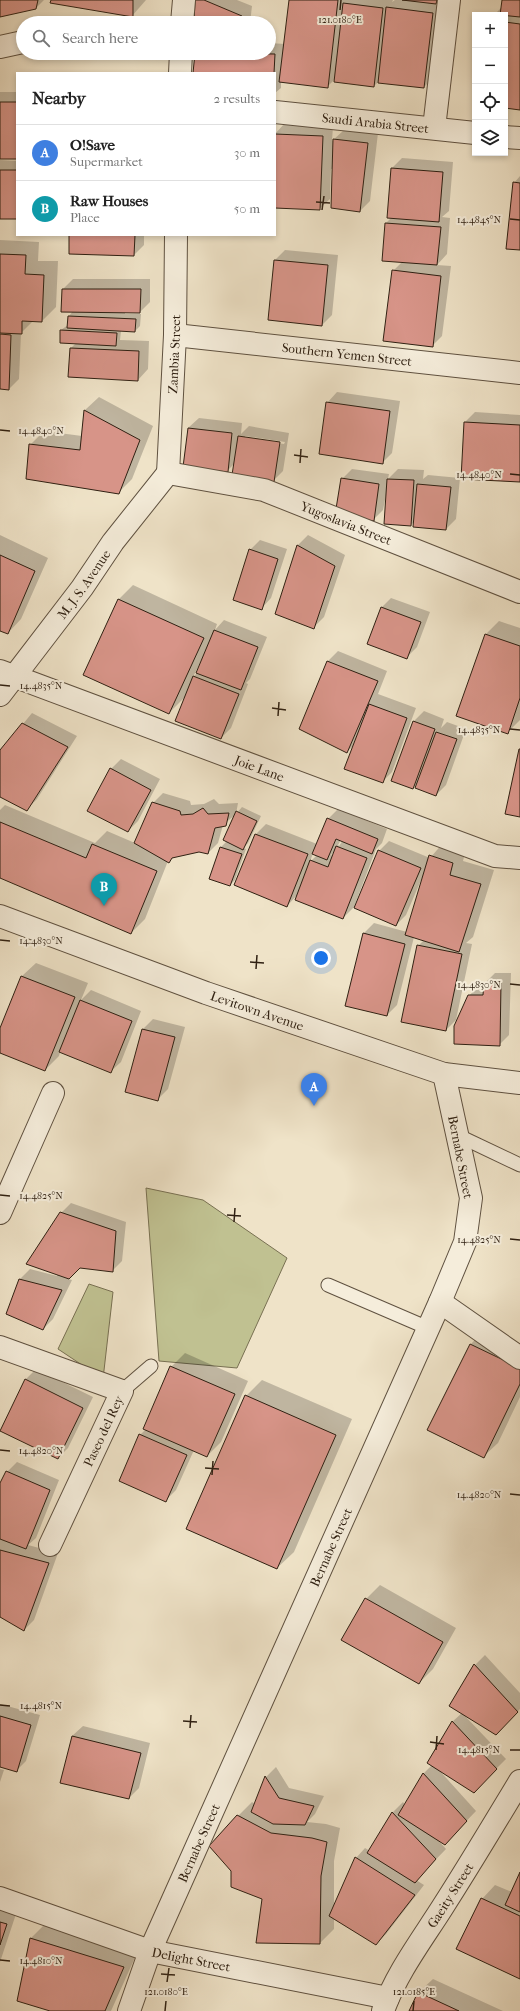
<!DOCTYPE html>
<meta charset="utf-8">
<style>
:root{--surface:#fff;--page:#f6f6f6;--text:#222;--muted:#767676;--line:#e0e0e0;--accent:#8f2418}
body{margin:0;font-family:"IM FELL French Canon",serif;background:var(--page);color:var(--text)}
.controls{position:absolute;right:12px;top:12px;display:grid;overflow:hidden;border-radius:0px;box-shadow:0 2px 6px #0003}
.controls button{width:36px;height:36px;display:grid;place-items:center;padding:0;border:0;border-bottom:1px solid var(--line);background:var(--surface);color:var(--text);font:20px sans-serif}
.you{position:absolute;left:321px;top:958px;width:14px;height:14px;margin:-10px;border:3px solid #fff;border-radius:50%;background:#1a73e8;box-shadow:0 0 0 6px #1a73e833}
.badge{display:grid;place-items:center;width:26px;height:26px;border-radius:50%;background:var(--accent);color:#fff;font-size:13px;font-weight:700}
.pin{position:absolute;translate:-50% -33px;filter:drop-shadow(0 1px 2px #0008)}
.pin::after{content:'';position:absolute;top:21px;width:14px;height:12px;background:inherit;clip-path:polygon(0 0,100% 0,50% 100%)}
.list{margin:0;padding:0;list-style:none}
h2{display:flex;justify-content:space-between;align-items:center;height:52px;margin:0;padding:0 16px;font-size:17px}
h2 small{font-size:13px;font-weight:400;color:var(--muted)}
.list li{display:grid;grid-template-columns:26px 1fr auto;gap:12px;align-items:center;box-sizing:border-box;height:56px;padding:0 16px;border-top:1px solid var(--line)}
.list b{display:block;font-size:15px;white-space:nowrap}
.list p{margin:0;font-size:13px;white-space:nowrap;color:var(--muted)}
.list em{font-size:13px;font-style:normal;color:var(--muted)}
.icon{flex:none;width:22px;height:22px;fill:none;stroke:currentColor;stroke-width:2;stroke-linecap:round;stroke-linejoin:round}
.map{position:relative;flex:none;width:520px;height:2011px;overflow:hidden}
.search{position:absolute;background:var(--surface);box-shadow:0 2px 6px #0003;left:16px;top:16px;width:260px;height:44px;display:flex;align-items:center;gap:10px;box-sizing:border-box;padding:0 14px;border-radius:22px;color:var(--muted);font-size:15px}
.panel{position:absolute;background:var(--surface);box-shadow:0 2px 6px #0003;left:16px;top:72px;width:260px;height:164px;border-radius:0px}
.map>svg:first-child{display:block}
</style>
<div class="map">
<svg width="520" height="2011" viewBox="0 0 520 2011">
<rect width="100%" height="100%" fill="#efe3c8"/>
<filter id="stains"><feTurbulence type="fractalNoise" baseFrequency=".005" numOctaves="4"/><feColorMatrix values="0 0 0 0 .2 0 0 0 0 .09 0 0 0 0 .02 0 0 0 .5 -.17"/></filter>
<radialGradient id="worn" r=".72"><stop offset=".6" stop-color="#630" stop-opacity="0"/><stop offset="1" stop-color="#630" stop-opacity=".3"/></radialGradient>
<!-- green -->
<path fill="#c0c191" stroke="#787052" d="M 146,1188 L 203,1200 L 287,1258 L 237,1368 L 159,1361 Z
M 89,1284 L 113,1292 L 103,1379 L 58,1349 Z"/>
<!-- shadow -->
<path fill="#0003" fill-rule="evenodd" d="M 0,0 L 44,0 L 36,8 L 0,16 Z
M 52,0 L 146,0 L 132,16 Z
M 196,0 L 237,0 L 252,6 L 250,23 L 195,23 Z
M 290,0 L 393,0 L 392,2 L 395,0 L 439,0 L 437,2 L 443,3 L 434,77 L 424,87 L 379,82 L 380,80 L 374,86 L 335,79 L 328,86 L 281,81 L 281,88 L 275,93 L 275,73 L 194,73 L 196,53 L 269,53 L 269,43 L 285,44 Z
M 503,0 L 520,0 L 520,109 L 505,107 L 505,15 L 494,15 L 502,7 Z
M 0,92 L 17,92 L 17,158 L 0,158 Z
M 284,124 L 333,126 L 332,141 L 344,130 L 378,133 L 370,201 L 360,211 L 333,169 L 331,169 L 330,199 L 319,209 L 275,207 L 275,134 Z
M 402,158 L 453,162 L 449,211 L 442,217 L 450,218 L 447,254 L 437,265 L 451,266 L 442,336 L 432,346 L 393,271 L 402,262 L 384,260 L 386,223 L 392,217 L 392,168 Z
M 0,160 L 17,161 L 17,218 L 0,218 Z
M 520,176 L 520,249 L 514,183 Z
M 70,235 L 144,235 L 144,245 L 134,255 L 70,253 Z
M 0,240 L 39,242 L 38,261 L 58,261 L 56,307 L 42,321 L 34,320 L 21,333 L 19,379 L 9,389 L 0,388 Z
M 285,250 L 338,255 L 332,315 L 322,325 L 275,260 Z
M 73,279 L 150,279 L 150,302 L 140,312 L 125,312 L 125,314 L 141,314 L 140,326 L 135,331 L 121,331 L 120,340 L 149,341 L 148,369 L 138,380 L 69,377 L 71,348 L 76,343 L 61,330 L 68,325 L 69,316 L 73,311 L 63,289 Z
M 337,392 L 400,401 L 392,453 L 382,463 L 327,403 Z
M 99,397 L 153,426 L 132,479 L 118,493 L 30,445 L 44,431 L 82,436 L 85,410 Z
M 475,412 L 520,415 L 520,481 L 465,422 Z
M 199,418 L 242,423 L 241,434 L 249,426 L 289,433 L 283,471 L 273,481 L 234,464 L 228,470 L 188,428 ZM 245,436 L 285,442 L 284,444 L 245,438 Z
M 352,469 L 389,474 L 388,479 L 398,469 L 424,470 L 423,479 L 428,475 L 460,478 L 456,519 L 446,529 L 414,522 L 411,525 L 386,495 L 383,510 L 373,520 L 342,479 Z
M 0,535 L 48,558 L 21,619 L 8,633 L 0,630 Z
M 308,535 L 345,555 L 324,617 L 314,627 L 276,614 L 298,545 Z
M 260,540 L 287,549 L 271,598 L 261,609 L 250,550 Z
M 133,585 L 217,624 L 215,630 L 224,620 L 267,637 L 250,679 L 246,683 L 248,684 L 231,728 L 221,738 L 186,696 L 169,713 L 85,674 L 119,599 ZM 200,663 L 201,664 L 197,673 L 193,677 Z
M 391,598 L 430,612 L 417,647 L 407,657 L 381,608 Z
M 499,621 L 520,628 L 520,720 L 507,733 L 485,635 Z
M 338,651 L 387,671 L 378,694 L 416,708 L 392,772 L 382,782 L 355,744 L 347,752 L 328,661 Z
M 424,711 L 444,719 L 441,728 L 447,722 L 466,729 L 446,785 L 436,795 L 419,782 L 413,788 L 414,721 Z
M 32,713 L 77,736 L 37,799 L 27,809 L 0,796 L 0,752 Z
M 121,759 L 160,779 L 138,821 L 128,831 L 111,769 Z
M 163,793 L 190,801 L 191,805 L 204,804 L 214,799 L 219,804 L 238,803 L 236,814 L 242,807 L 261,816 L 248,843 L 243,848 L 246,849 L 235,880 L 230,885 L 210,878 L 221,847 L 227,841 L 236,814 L 223,825 L 218,843 L 208,853 L 199,851 L 174,857 L 168,861 L 145,919 L 131,933 L 0,877 L 0,810 L 5,805 L 95,843 L 107,831 L 135,843 L 153,803 Z
M 338,809 L 387,829 L 382,843 L 376,849 L 354,907 L 343,918 L 298,894 L 287,906 L 235,885 L 256,834 L 266,824 L 317,844 L 328,819 ZM 341,840 L 343,840 L 339,846 L 338,845 ZM 336,850 L 334,856 L 331,855 ZM 313,853 L 317,855 L 310,862 Z
M 389,841 L 430,858 L 444,842 L 466,849 L 463,861 L 494,870 L 473,937 L 466,943 L 472,944 L 456,1020 L 446,1030 L 418,946 L 424,940 L 414,937 L 397,1005 L 387,1015 L 346,1005 L 364,933 L 374,923 L 407,932 L 423,878 L 422,878 L 406,915 L 396,925 L 379,851 Z
M 36,963 L 88,983 L 81,1000 L 91,990 L 141,1011 L 121,1062 L 110,1072 L 60,1052 L 59,1056 L 45,1070 L 0,1052 L 0,1031 L 22,976 Z
M 495,973 L 511,973 L 509,1035 L 499,1045 L 469,996 L 479,985 L 485,985 L 485,983 Z
M 153,1019 L 185,1027 L 168,1089 L 158,1099 L 127,1091 L 143,1029 Z
M 71,1203 L 126,1222 L 122,1261 L 112,1271 L 80,1267 L 68,1279 L 72,1280 L 53,1319 L 43,1329 L 7,1313 L 20,1279 L 30,1269 L 57,1276 L 61,1213 Z
M 484,1330 L 520,1348 L 520,1397 L 498,1443 L 484,1456 L 429,1430 L 471,1344 Z
M 185,1353 L 248,1381 L 221,1442 L 207,1456 L 194,1450 L 176,1490 L 166,1500 L 140,1435 L 146,1429 L 171,1367 Z
M 36,1369 L 93,1397 L 68,1448 L 58,1458 L 1,1430 L 26,1379 Z
M 262,1380 L 352,1419 L 294,1552 L 277,1568 L 246,1396 Z
M 17,1462 L 59,1480 L 36,1538 L 28,1545 L 58,1553 L 34,1620 L 24,1630 L 0,1616 L 0,1485 L 7,1472 Z
M 380,1585 L 456,1628 L 433,1669 L 419,1683 L 366,1599 Z
M 485,1655 L 520,1693 L 520,1709 L 496,1734 L 465,1716 L 506,1759 L 484,1781 L 439,1770 L 476,1811 L 455,1833 L 438,1840 L 446,1849 L 416,1880 L 424,1885 L 386,1934 L 376,1944 L 334,1918 L 334,1929 L 320,1943 L 263,1898 L 238,1816 L 252,1802 L 255,1804 L 266,1777 L 276,1767 L 289,1788 L 324,1796 L 315,1814 L 307,1822 L 326,1824 L 340,1828 L 334,1861 L 334,1907 L 356,1858 L 365,1848 L 370,1851 L 393,1812 L 403,1802 L 405,1805 L 423,1774 L 432,1765 L 452,1722 L 462,1713 L 475,1665 Z
M 0,1704 L 40,1715 L 26,1761 L 16,1771 L 0,1766 Z
M 83,1726 L 150,1743 L 139,1788 L 129,1798 L 72,1736 Z
M 0,1769 L 4,1770 L 0,1782 Z
M 520,1875 L 520,1978 L 482,1899 L 495,1885 L 512,1892 Z
M 0,1910 L 16,1914 L 0,1962 Z
M 44,1925 L 137,1953 L 111,2011 L 54,2011 L 30,1939 Z
M 433,1979 L 503,2011 L 410,2011 L 419,1992 Z"/>
<!-- building -->
<path fill="#d79488" stroke="#2f2012" d="M 0,0 L 38,0 L 36,9 L 0,17 Z
M 51,0 L 133,0 L 133,17 L 50,3 Z
M 195,0 L 204,0 L 242,16 L 241,23 L 194,23 Z
M 289,0 L 338,0 L 328,88 L 279,82 Z
M 402,0 L 437,0 L 436,4 Z
M 502,0 L 520,0 L 520,17 L 500,15 Z
M 343,3 L 383,8 L 374,87 L 334,82 Z
M 386,7 L 433,13 L 424,88 L 378,83 Z
M 505,22 L 520,24 L 520,110 L 505,108 Z
M 195,53 L 275,54 L 274,73 L 193,73 Z
M 0,102 L 17,102 L 17,159 L 0,159 Z
M 275,134 L 323,136 L 320,210 L 275,208 Z
M 333,139 L 368,143 L 360,212 L 331,208 Z
M 391,168 L 443,172 L 439,222 L 387,218 Z
M 0,170 L 17,170 L 17,219 L 0,219 Z
M 513,182 L 520,183 L 520,250 L 506,249 Z
M 385,223 L 441,227 L 437,265 L 382,261 Z
M 69,235 L 135,235 L 134,256 L 69,254 Z
M 0,254 L 26,255 L 25,274 L 44,275 L 42,322 L 22,321 L 22,334 L 0,333 Z
M 274,260 L 328,265 L 322,326 L 268,320 Z
M 392,270 L 441,276 L 433,347 L 383,341 Z
M 62,289 L 141,289 L 140,313 L 61,312 Z
M 68,316 L 136,319 L 135,332 L 67,328 Z
M 60,330 L 117,333 L 116,346 L 60,343 Z
M 0,334 L 11,335 L 9,390 L 0,389 Z
M 70,348 L 139,351 L 138,381 L 68,377 Z
M 326,402 L 390,411 L 383,464 L 319,454 Z
M 84,410 L 140,440 L 119,494 L 26,479 L 29,444 L 80,450 Z
M 464,422 L 520,425 L 520,482 L 461,479 Z
M 188,428 L 232,433 L 228,472 L 183,467 Z
M 238,436 L 280,442 L 274,482 L 232,475 Z
M 341,478 L 379,484 L 374,521 L 335,515 Z
M 387,479 L 414,480 L 411,526 L 384,524 Z
M 417,484 L 451,487 L 446,530 L 413,527 Z
M 297,545 L 335,566 L 314,629 L 275,614 Z
M 249,549 L 278,559 L 262,610 L 233,600 Z
M 0,555 L 35,571 L 8,634 L 0,631 Z
M 118,599 L 204,638 L 169,714 L 83,675 Z
M 381,607 L 421,622 L 407,659 L 367,644 Z
M 214,630 L 258,647 L 241,690 L 196,673 Z
M 485,634 L 520,646 L 520,698 L 508,734 L 456,716 Z
M 327,661 L 378,681 L 347,753 L 299,729 Z
M 193,676 L 239,694 L 221,739 L 175,721 Z
M 369,704 L 407,718 L 383,783 L 344,769 Z
M 413,721 L 435,729 L 413,789 L 391,781 Z
M 22,723 L 68,747 L 27,811 L 0,797 L 0,750 Z
M 436,732 L 457,739 L 436,796 L 415,788 Z
M 519,749 L 520,749 L 520,817 L 505,814 Z
M 110,768 L 151,790 L 128,832 L 87,811 Z
M 152,802 L 180,811 L 181,815 L 193,814 L 203,808 L 208,814 L 229,813 L 226,826 L 215,828 L 208,854 L 199,852 L 172,858 L 169,863 L 134,843 Z
M 236,811 L 257,821 L 243,850 L 223,840 Z
M 327,818 L 378,839 L 372,854 L 336,839 L 327,860 L 312,854 Z
M 0,822 L 86,858 L 92,844 L 157,871 L 131,934 L 0,878 Z
M 255,834 L 308,854 L 287,907 L 234,885 Z
M 336,846 L 367,858 L 343,919 L 295,900 L 310,860 L 328,867 Z
M 220,847 L 242,854 L 230,886 L 209,879 Z
M 378,850 L 421,868 L 396,926 L 354,908 Z
M 429,855 L 453,863 L 450,875 L 481,884 L 459,952 L 405,935 Z
M 363,933 L 405,944 L 387,1016 L 345,1006 Z
M 417,945 L 462,954 L 446,1031 L 401,1022 Z
M 21,976 L 75,997 L 45,1071 L 0,1053 L 0,1028 Z
M 484,983 L 501,983 L 500,1046 L 454,1044 L 454,1026 L 468,995 L 483,995 Z
M 80,1000 L 132,1021 L 111,1073 L 59,1052 Z
M 142,1029 L 175,1037 L 158,1101 L 125,1092 Z
M 60,1212 L 116,1231 L 113,1272 L 80,1268 L 69,1279 L 26,1264 Z
M 19,1279 L 62,1290 L 43,1330 L 6,1314 Z
M 470,1344 L 520,1368 L 520,1384 L 484,1458 L 427,1430 Z
M 170,1366 L 235,1394 L 207,1457 L 143,1429 Z
M 25,1379 L 83,1408 L 58,1459 L 0,1431 Z
M 245,1395 L 336,1435 L 277,1569 L 186,1529 Z
M 139,1434 L 187,1455 L 166,1502 L 119,1481 Z
M 6,1471 L 50,1490 L 26,1549 L 0,1539 L 0,1483 Z
M 0,1550 L 49,1563 L 24,1631 L 0,1617 Z
M 365,1598 L 443,1642 L 419,1684 L 341,1640 Z
M 474,1664 L 518,1712 L 496,1735 L 449,1706 Z
M 0,1716 L 31,1725 L 17,1772 L 0,1767 Z
M 452,1721 L 497,1769 L 474,1793 L 427,1763 Z
M 72,1736 L 141,1753 L 129,1799 L 60,1783 Z
M 423,1773 L 467,1821 L 445,1845 L 398,1815 Z
M 265,1776 L 279,1798 L 314,1806 L 305,1825 L 273,1824 L 251,1812 Z
M 392,1812 L 436,1859 L 415,1883 L 367,1853 Z
M 237,1815 L 271,1833 L 312,1838 L 327,1842 L 321,1876 L 320,1944 L 256,1943 L 262,1899 L 231,1887 L 231,1871 L 209,1846 Z
M 355,1857 L 415,1895 L 376,1945 L 329,1916 Z
M 520,1872 L 520,1912 L 505,1905 Z
M 481,1898 L 520,1916 L 520,1979 L 456,1949 Z
M 0,1922 L 7,1924 L 0,1945 Z
M 30,1938 L 124,1967 L 105,2011 L 50,2011 L 17,2001 Z
M 418,1992 L 459,2011 L 409,2011 Z"/>
<g fill="none" stroke-linecap="round" stroke-linejoin="round">
<defs>
<path id="lane" d="M 459,1136 L 520,1165
M 328,1285 L 428,1328
M 122,1391 L 151,1366"/>
<g id="street">
<path d="M 182,23 L 184,0"/>
<path d="M 0,47 L 23,42"/>
<path d="M 180,73 L 181,53"/>
<path id="s1" d="M 275,112 L 475,133"/>
<path d="M 434,128 L 449,0"/>
<path d="M 505,137 L 520,138"/>
<path id="s2" d="M 175,335 L 520,373"/>
<path id="s3" d="M 168,473 L 264,490 L 520,592"/>
<path id="s4" d="M 168,473 L 175,335 L 176,235"/>
<path id="s5" d="M 0,671 L 495,856 L 520,858"/>
<path id="s6" d="M 0,695 L 82,588 L 113,542 L 168,473"/>
<path id="s7" d="M 0,916 L 206,993 L 444,1074 L 520,1083"/>
<path d="M 0,1213 L 53,1093"/>
<path d="M 440,1302 L 520,1358"/>
<path d="M 0,1347 L 122,1391 L 50,1545"/>
<path id="s8" d="M 0,1898 L 150,1951 L 388,1998"/>
<path id="s9" d="M 129,2011 L 150,1951 L 440,1302 L 465,1242 L 471,1198 L 444,1074"/>
<path id="s10" d="M 383,2011 C 396,1974 421,1941 442,1908 C 469,1866 494,1824 520,1781"/>
</g>
</defs>
<!-- lane casing -->
<use href="#lane" stroke="#5f5140" stroke-width="15"/>
<!-- street casing -->
<use href="#street" stroke="#5f5140" stroke-width="24"/>
<!-- lane -->
<use href="#lane" stroke="#f5eddb" stroke-width="13"/>
<!-- street -->
<use href="#street" stroke="#f5eddb" stroke-width="22"/>
</g>
<!-- ticks -->
<path fill="none" stroke="#2f2012" stroke-width="1.5" d="M 340,10 L 341,0M 316,202 L 330,203M 322,210 L 324,196M 510,219 L 520,220M 0,430 L 10,431M 294,455 L 308,457M 300,463 L 301,449M 510,474 L 520,475M 0,685 L 10,686M 272,708 L 286,710M 278,716 L 279,702M 510,729 L 520,730M 0,940 L 10,941M 250,962 L 264,963M 256,969 L 257,955M 510,984 L 520,985M 0,1195 L 10,1196M 227,1215 L 241,1216M 234,1222 L 235,1208M 510,1239 L 520,1240M 0,1450 L 10,1451M 205,1468 L 219,1469M 212,1475 L 213,1461M 510,1494 L 520,1495M 0,1705 L 10,1706M 183,1721 L 197,1722M 190,1728 L 191,1715M 430,1742 L 444,1744M 436,1750 L 437,1736M 510,1750 L 520,1750M 0,1960 L 10,1961M 161,1974 L 175,1975M 167,1982 L 169,1968M 165,2011 L 166,2001M 413,2011 L 414,2001"/>
<g text-anchor="middle" stroke-width="4" stroke-linejoin="round" paint-order="stroke">
<!-- street labels -->
<g font-size="13" fill="#2f2012" stroke="#f5eddb">
<text dy="5" stroke="none"><textPath href="#s1" startOffset="101">Saudi Arabia Street</textPath></text>
<text dy="5" stroke="none"><textPath href="#s4" startOffset="119">Zambia Street</textPath></text>
<text dy="5" stroke="none"><textPath href="#s2" startOffset="173">Southern Yemen Street</textPath></text>
<text dy="5" stroke="none"><textPath href="#s3" startOffset="186">Yugoslavia Street</textPath></text>
<text dy="5" stroke="none"><textPath href="#s6" startOffset="139">M. J. S. Avenue</textPath></text>
<text dy="5" stroke="none"><textPath href="#s5" startOffset="277">Joie Lane</textPath></text>
<text dy="5" stroke="none"><textPath href="#s7" startOffset="274">Levitown Avenue</textPath></text>
<text transform="translate(461 1157) rotate(79)" y="5">Bernabe Street</text>
<text transform="translate(103 1431) rotate(-65)" y="5">Paseo del Rey</text>
<text dy="5" stroke="none"><textPath href="#s9" startOffset="506">Bernabe Street</textPath></text>
<text dy="5" stroke="none"><textPath href="#s9" startOffset="182">Bernabe Street</textPath></text>
<text dy="5" stroke="none"><textPath href="#s10" startOffset="134">Gaeity Street</textPath></text>
<text dy="5" stroke="none"><textPath href="#s8" startOffset="201">Delight Street</textPath></text>
</g>
</g>
<g font-size="10" text-anchor="middle" fill="#2f2012" stroke="#f5eddb" stroke-width="4" stroke-linejoin="round" paint-order="stroke">
<text x="340" y="23">121.0180°E</text>
<text x="479" y="223">14.4845°N</text>
<text x="41" y="434">14.4840°N</text>
<text x="479" y="478">14.4840°N</text>
<text x="41" y="689">14.4835°N</text>
<text x="479" y="733">14.4835°N</text>
<text x="41" y="944">14.4830°N</text>
<text x="479" y="988">14.4830°N</text>
<text x="41" y="1199">14.4825°N</text>
<text x="479" y="1243">14.4825°N</text>
<text x="41" y="1454">14.4820°N</text>
<text x="479" y="1498">14.4820°N</text>
<text x="41" y="1709">14.4815°N</text>
<text x="479" y="1753">14.4815°N</text>
<text x="41" y="1964">14.4810°N</text>
<text x="166" y="1995">121.0180°E</text>
<text x="414" y="1995">121.0185°E</text>
</g>
<rect width="100%" height="100%" filter="url(#stains)"/>
<rect width="100%" height="100%" fill="url(#worn)"/>
</svg>
<div class="controls">
<button>+</button>
<button>−</button>
<button><svg class="icon" aria-label="locate" viewBox="0 0 24 24"><circle cx="12" cy="12" r="6"/><path d="M12 2v4M12 18v4M2 12h4M18 12h4"/></svg></button>
<button><svg class="icon" aria-label="layers" viewBox="0 0 24 24"><path d="M12 4l9 5-9 5-9-5zM3 14l9 5 9-5"/></svg></button>
</div>
<div class="you"></div>
<div class="pin badge" style="left:314px;top:1106px;background:#3f7fe0">A</div>
<div class="pin badge" style="left:104px;top:906px;background:#0f9aa8">B</div>
<div class="search"><svg class="icon" aria-label="search" viewBox="0 0 24 24"><circle cx="10" cy="10" r="6"/><path d="M15 15l6 6"/></svg>Search here</div>
<section class="panel">
<h2>Nearby<small>2 results</small></h2>
<ul class="list">
<li><span class="badge" style="background:#3f7fe0">A</span><div><b>O!Save</b><p>Supermarket</p></div><em>30 m</em></li>
<li><span class="badge" style="background:#0f9aa8">B</span><div><b>Raw Houses</b><p>Place</p></div><em>50 m</em></li>
</ul>
</section>
</div>
